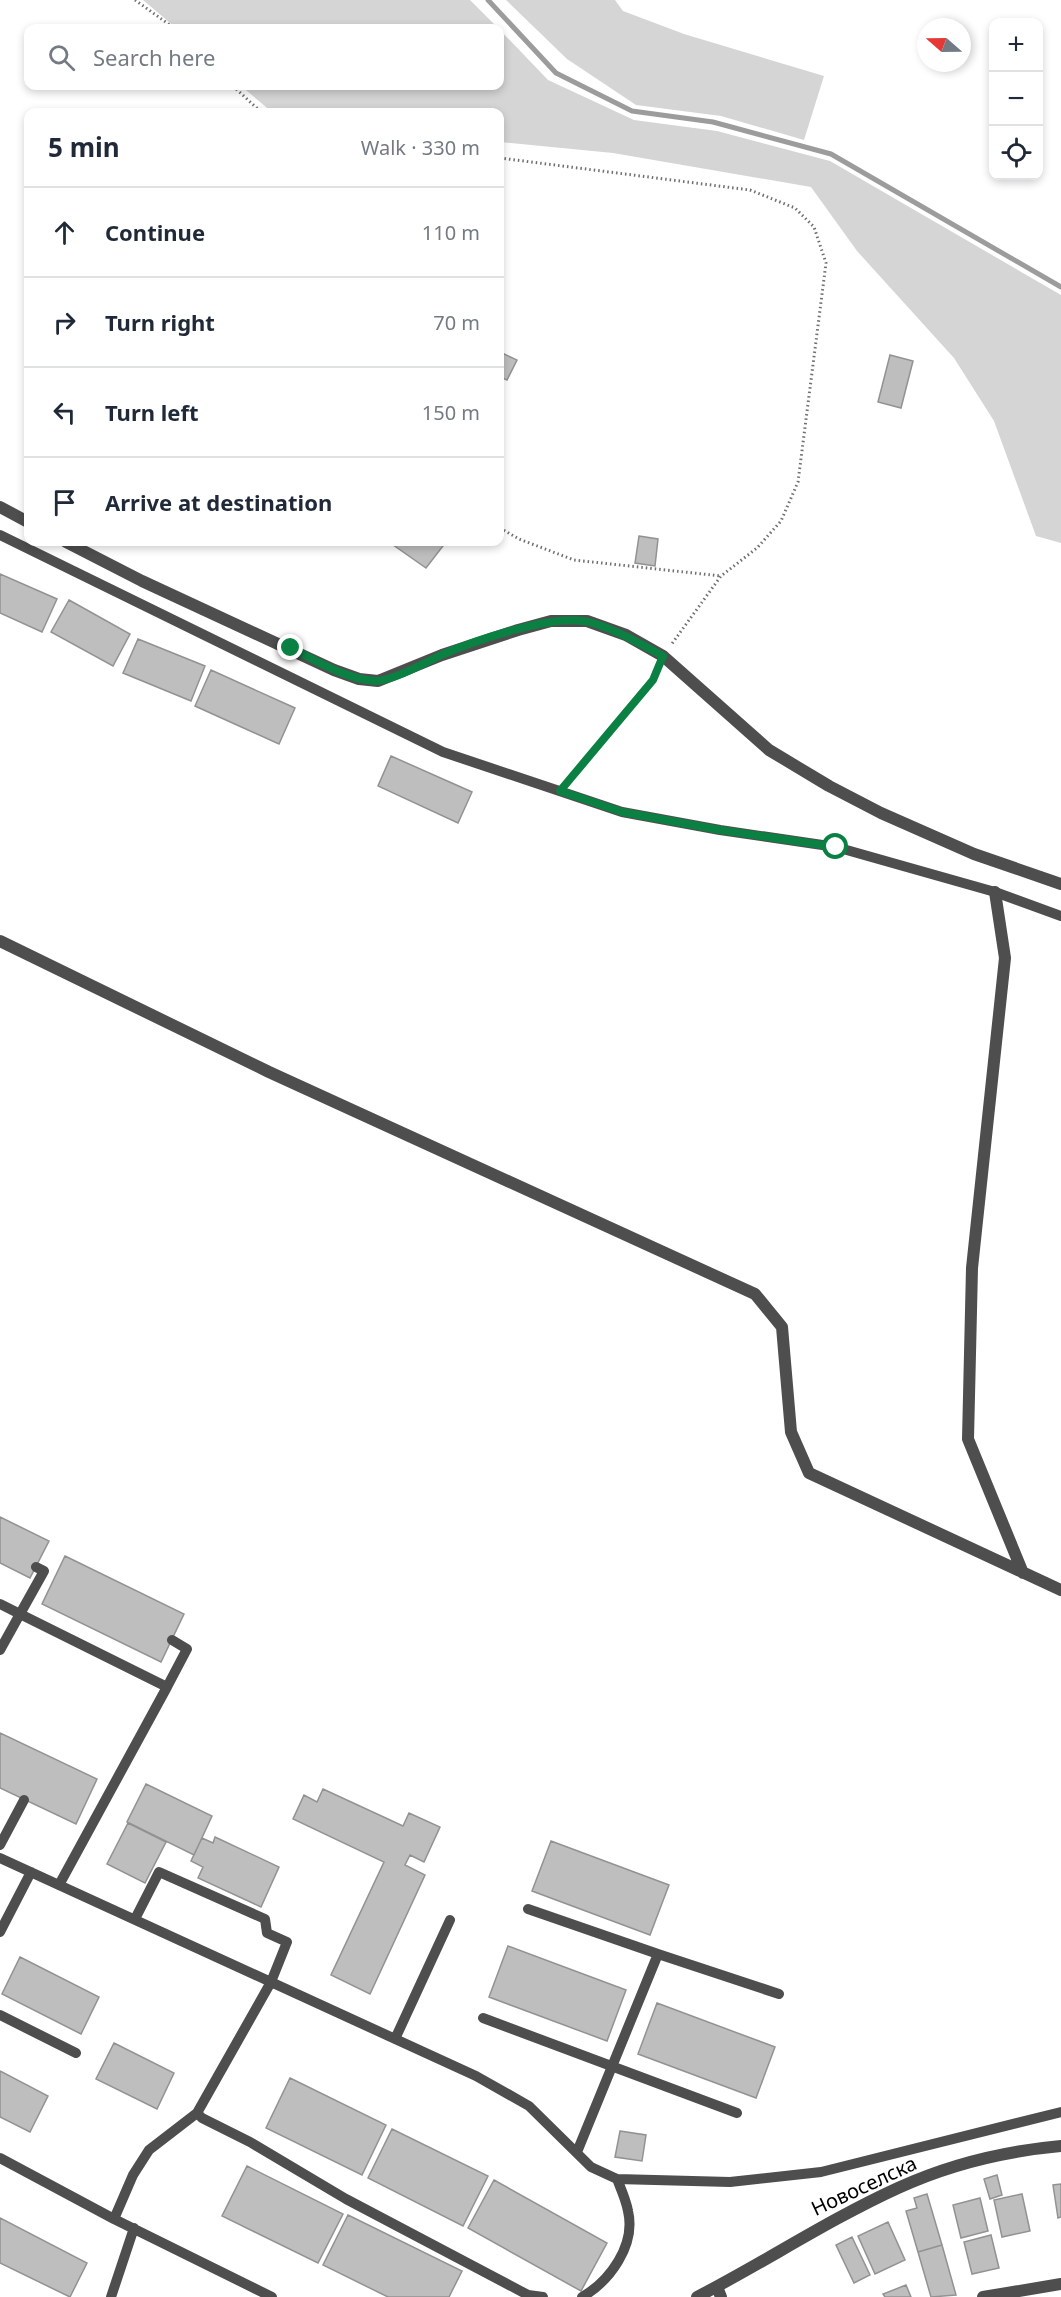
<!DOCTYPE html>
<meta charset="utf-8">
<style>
:root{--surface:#fff;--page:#f6f6f7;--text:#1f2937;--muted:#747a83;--line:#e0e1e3}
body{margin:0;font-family:"Noto Sans",sans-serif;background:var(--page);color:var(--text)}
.controls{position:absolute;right:18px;top:18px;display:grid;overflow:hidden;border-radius:12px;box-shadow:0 3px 9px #0003}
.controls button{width:54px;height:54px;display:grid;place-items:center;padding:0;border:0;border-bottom:2px solid var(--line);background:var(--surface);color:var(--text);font:30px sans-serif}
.compass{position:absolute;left:917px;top:18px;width:54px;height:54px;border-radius:50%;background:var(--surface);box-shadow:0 3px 9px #0003;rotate:290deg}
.stop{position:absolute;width:18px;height:18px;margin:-14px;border:4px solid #0b8043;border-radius:50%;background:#fff}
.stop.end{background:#0b8043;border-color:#fff;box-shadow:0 2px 6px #0008}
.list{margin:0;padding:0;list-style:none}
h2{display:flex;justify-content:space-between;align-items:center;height:78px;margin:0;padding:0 24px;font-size:26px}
h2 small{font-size:20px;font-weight:400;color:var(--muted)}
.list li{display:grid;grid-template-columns:39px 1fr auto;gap:18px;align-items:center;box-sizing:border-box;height:90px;padding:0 24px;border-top:2px solid var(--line)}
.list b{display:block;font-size:22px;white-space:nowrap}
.list em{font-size:20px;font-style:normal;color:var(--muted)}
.icon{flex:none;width:33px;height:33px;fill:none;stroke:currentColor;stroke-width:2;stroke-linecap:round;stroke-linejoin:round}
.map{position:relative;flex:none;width:1061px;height:2297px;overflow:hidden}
.search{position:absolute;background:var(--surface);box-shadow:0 3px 9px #0003;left:24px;top:24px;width:480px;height:66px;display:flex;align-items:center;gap:15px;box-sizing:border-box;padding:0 21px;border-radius:12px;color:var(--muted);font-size:22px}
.panel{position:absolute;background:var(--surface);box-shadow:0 3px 9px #0003;left:24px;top:108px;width:480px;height:438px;border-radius:12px}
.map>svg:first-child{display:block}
</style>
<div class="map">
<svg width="1061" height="2297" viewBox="0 0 1061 2297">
<rect width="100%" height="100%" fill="#fff"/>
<!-- green -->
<path fill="#d5d5d5" d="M 143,0 L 470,0 L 498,28 L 176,28 Z
M 506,0 L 615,0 L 623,11 L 684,34 L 824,76 L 804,140 L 721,116 L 636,105 L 567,59 Z
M 500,30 L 548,80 L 634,120 L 717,131 L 830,161 L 1061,295 L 1061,543 L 1036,536 L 994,421 L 954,358 L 857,251 L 811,187 L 613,153 L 500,142 L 500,112 L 272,112 L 241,86 L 500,86 Z"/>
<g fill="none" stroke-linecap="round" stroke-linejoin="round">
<!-- stream -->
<path stroke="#9c9c9c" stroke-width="5" d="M 488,0 L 556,73 L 632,111 L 713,122 L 831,154 L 1061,287"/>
</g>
<!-- building -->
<path fill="#bebebe" stroke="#929292" stroke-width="1.5" d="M 502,353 L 517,360 L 507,380 L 500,377 L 500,359 Z
M 890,355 L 913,361 L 901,408 L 878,402 Z
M 639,536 L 658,539 L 655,566 L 635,563 Z
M 389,542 L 446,542 L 426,568 Z
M 0,574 L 57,599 L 42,632 L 0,613 Z
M 69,600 L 130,634 L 113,666 L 51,632 Z
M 138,639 L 205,666 L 191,701 L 123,673 Z
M 211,670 L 295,708 L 279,744 L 195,706 Z
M 391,756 L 472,792 L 458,823 L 378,786 Z
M 0,1517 L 49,1541 L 30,1578 L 0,1563 Z
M 65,1556 L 184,1614 L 161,1662 L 42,1604 Z
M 0,1733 L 97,1779 L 76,1824 L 0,1788 Z
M 146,1784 L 212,1816 L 194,1855 L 127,1822 Z
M 323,1789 L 403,1826 L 409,1813 L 440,1827 L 424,1862 L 410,1855 L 405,1865 L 425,1875 L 370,1994 L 331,1975 L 384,1862 L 293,1819 L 304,1795 L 317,1802 Z
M 128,1823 L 166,1842 L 145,1883 L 107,1864 Z
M 215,1837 L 279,1867 L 261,1907 L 198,1878 L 203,1867 L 191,1861 L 202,1838 L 213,1843 Z
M 551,1841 L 669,1885 L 650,1935 L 532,1891 Z
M 508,1946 L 626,1990 L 607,2041 L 489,1997 Z
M 20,1957 L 99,1997 L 81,2034 L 2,1994 Z
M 657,2003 L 775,2047 L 756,2098 L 638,2054 Z
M 114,2043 L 174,2073 L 157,2109 L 96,2079 Z
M 0,2071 L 48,2096 L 30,2132 L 0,2117 Z
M 290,2078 L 386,2125 L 362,2175 L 266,2128 Z
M 392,2129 L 488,2176 L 463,2226 L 368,2178 Z
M 620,2131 L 646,2135 L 642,2161 L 615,2157 Z
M 247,2166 L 343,2214 L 318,2263 L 222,2216 Z
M 997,2175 L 1002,2195 L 990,2199 L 984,2179 Z
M 494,2180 L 607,2243 L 581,2291 L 468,2228 Z
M 1061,2184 L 1061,2217 L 1058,2218 L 1053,2185 Z
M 927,2194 L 942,2245 L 918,2252 L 906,2211 L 917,2208 L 914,2198 Z
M 1022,2194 L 1030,2231 L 1002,2237 L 994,2200 Z
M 980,2198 L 988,2231 L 961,2238 L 953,2205 Z
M 348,2215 L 462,2271 L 449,2297 L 388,2297 L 323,2265 Z
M 0,2218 L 87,2263 L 70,2297 L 0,2263 Z
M 888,2222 L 905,2260 L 875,2274 L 858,2236 Z
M 991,2235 L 999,2268 L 972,2274 L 964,2242 Z
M 852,2237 L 870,2275 L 854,2283 L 836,2245 Z
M 942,2245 L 956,2295 L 931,2297 L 918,2252 Z
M 906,2285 L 911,2297 L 885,2297 L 883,2294 Z"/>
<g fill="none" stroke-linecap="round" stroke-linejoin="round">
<!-- path -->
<path stroke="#707070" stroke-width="3" stroke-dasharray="1.5 3" stroke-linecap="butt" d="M 135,0 L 174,28
M 233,86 L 261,112
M 500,158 L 750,190 L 795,208 L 814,227 L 826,263 L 798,482 L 781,521 L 757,548 L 721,576 L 671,645
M 500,528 L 519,539 L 574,560 L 721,576
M 568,780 L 653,680 L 658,669"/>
<!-- service -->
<path stroke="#4e4e4e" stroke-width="10" d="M 0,535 L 443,752 L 622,812 L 720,830 L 836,847 L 995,892 L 1061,916
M 36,1567 L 44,1571 L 20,1614 L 167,1687 L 59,1885
M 0,1604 L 20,1614 L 0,1650
M 167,1687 L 187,1649 L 172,1640
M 0,1845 L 24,1800
M 0,1858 L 476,2076 L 529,2106 L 591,2167 L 617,2179 L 730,2182 L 821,2172 L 1061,2112
M 528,1909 L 658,1954 L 577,2152
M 135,1919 L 159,1872 L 265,1919 L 267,1933 L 287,1942 L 271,1982 L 197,2113 L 202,2118 L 250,2142 L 346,2199 L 528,2295 L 543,2297
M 0,1932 L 31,1872
M 658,1954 L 779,1994
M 0,2015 L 76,2053
M 483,2018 L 737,2113
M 395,2039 L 450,1920
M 197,2113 L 149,2150 L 133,2175 L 114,2219 L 272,2297
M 0,2158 L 114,2219
M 111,2297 L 134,2228
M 582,2297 C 610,2281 636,2245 628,2211 C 626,2200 621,2189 617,2179"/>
<!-- minor -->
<path stroke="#4e4e4e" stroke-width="12" d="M 0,507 L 28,522
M 66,542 L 142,581 L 334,670 L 359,679 L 378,681 L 442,655 L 518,630 L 551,621 L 587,621 L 626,635 L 663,656 L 769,750 L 829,786 L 881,813 L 974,854 L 1061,884
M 995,892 L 1005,958 L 972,1268 L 968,1439 L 1023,1573
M 0,941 L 269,1072 L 755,1294 L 782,1327 L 791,1432 L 809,1473 L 1061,1590
M 717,2287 L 721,2297
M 983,2297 L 1061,2284"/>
<!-- tertiary -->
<path stroke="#4e4e4e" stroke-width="12" d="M 697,2297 C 765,2262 828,2220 898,2188 C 948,2165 1006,2151 1061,2146"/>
</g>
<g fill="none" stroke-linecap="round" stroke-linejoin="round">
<!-- route -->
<path stroke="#0b8043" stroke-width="8" d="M 291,648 C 317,661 345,679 375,681 C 392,681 423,664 439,656 C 473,641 554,613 589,622 C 615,629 639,643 663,656 L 653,680 L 560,791 L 622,812 L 720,830 L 836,847"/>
</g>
<g text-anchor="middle" stroke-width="5" stroke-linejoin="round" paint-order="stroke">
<!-- street labels -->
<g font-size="20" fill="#000" stroke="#fff">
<text transform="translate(864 2186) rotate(-25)" y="7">Новоселска</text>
</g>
</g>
</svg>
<div class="controls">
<button>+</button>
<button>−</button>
<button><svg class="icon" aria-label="locate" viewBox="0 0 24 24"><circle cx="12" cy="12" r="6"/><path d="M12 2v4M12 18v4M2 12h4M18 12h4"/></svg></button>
</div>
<svg class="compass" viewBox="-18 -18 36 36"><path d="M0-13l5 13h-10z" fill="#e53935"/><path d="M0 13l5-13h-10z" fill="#747a83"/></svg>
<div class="stop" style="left:836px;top:847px"></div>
<div class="stop end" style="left:291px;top:648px"></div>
<div class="search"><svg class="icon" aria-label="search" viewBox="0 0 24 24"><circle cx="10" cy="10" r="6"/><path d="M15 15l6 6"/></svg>Search here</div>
<section class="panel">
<h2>5 min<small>Walk · 330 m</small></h2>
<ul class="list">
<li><svg class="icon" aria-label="ahead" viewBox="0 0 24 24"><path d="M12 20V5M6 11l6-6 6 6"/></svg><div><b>Continue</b></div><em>110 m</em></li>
<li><svg class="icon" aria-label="right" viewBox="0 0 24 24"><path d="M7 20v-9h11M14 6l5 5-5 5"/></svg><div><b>Turn right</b></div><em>70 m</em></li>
<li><svg class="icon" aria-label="left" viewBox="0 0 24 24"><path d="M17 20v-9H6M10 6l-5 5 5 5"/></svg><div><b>Turn left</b></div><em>150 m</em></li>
<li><svg class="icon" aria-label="arrive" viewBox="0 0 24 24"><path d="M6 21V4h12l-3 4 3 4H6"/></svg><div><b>Arrive at destination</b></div></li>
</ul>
</section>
</div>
